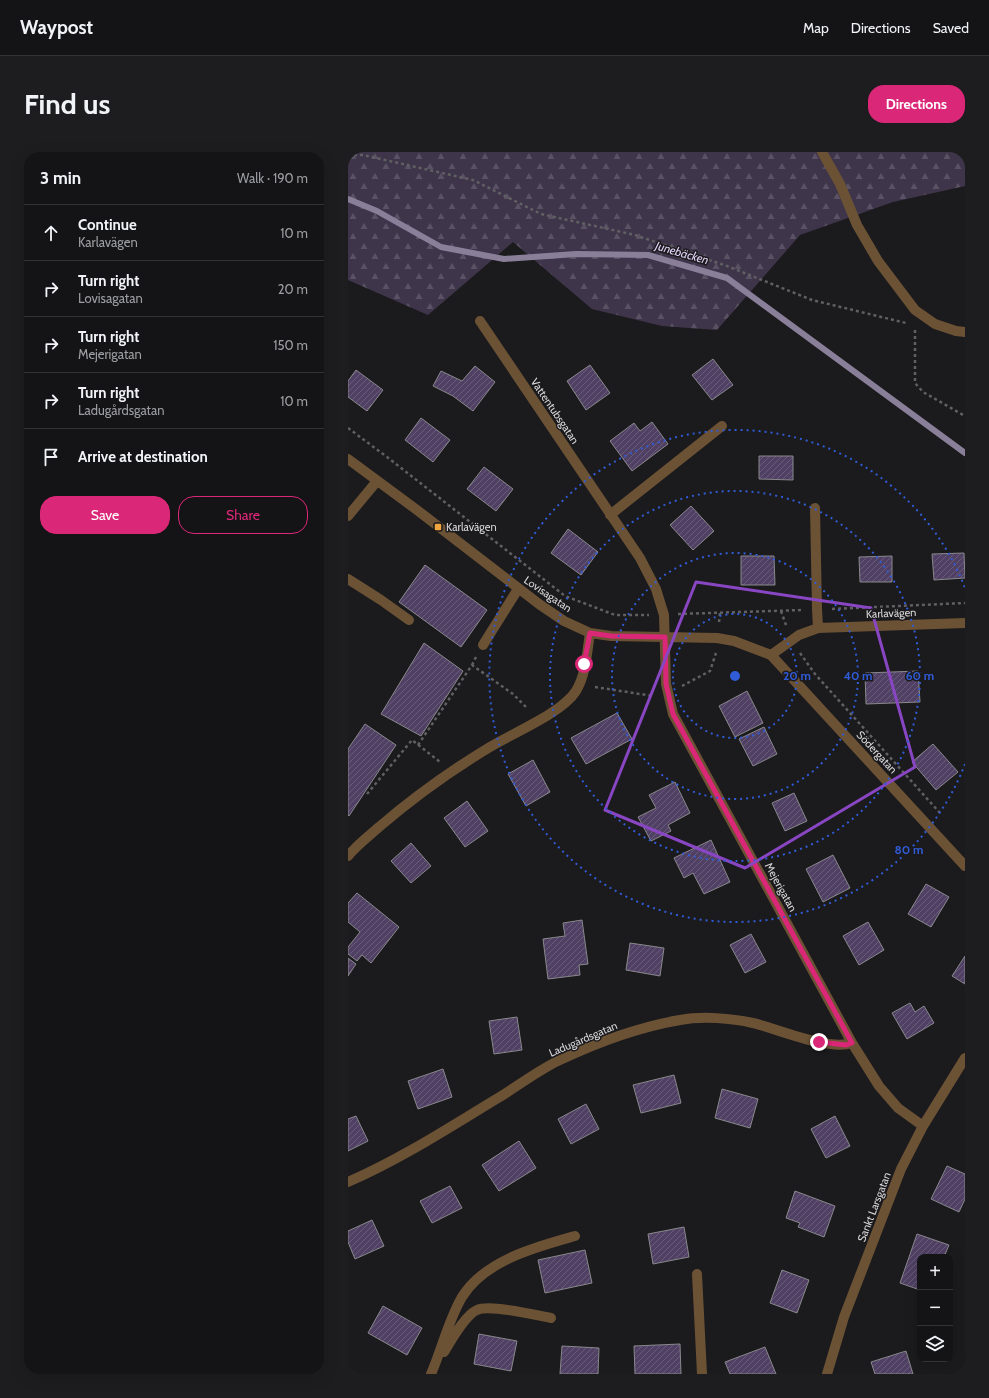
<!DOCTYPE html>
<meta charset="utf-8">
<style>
:root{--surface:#141416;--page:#1d1d1f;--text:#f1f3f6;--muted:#9d9ea1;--line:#333335;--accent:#db2777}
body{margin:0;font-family:Cabin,sans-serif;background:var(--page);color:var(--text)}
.controls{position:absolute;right:12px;bottom:12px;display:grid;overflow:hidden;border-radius:8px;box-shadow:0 4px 16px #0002}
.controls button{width:36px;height:36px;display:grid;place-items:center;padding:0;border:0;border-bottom:1px solid var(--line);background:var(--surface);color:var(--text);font:20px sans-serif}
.stop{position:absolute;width:12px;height:12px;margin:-9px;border:3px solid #db2777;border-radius:50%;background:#fff}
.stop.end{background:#db2777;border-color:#fff;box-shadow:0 1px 4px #0008}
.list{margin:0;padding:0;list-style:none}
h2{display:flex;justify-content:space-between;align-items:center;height:52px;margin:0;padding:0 16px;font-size:17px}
h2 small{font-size:13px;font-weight:400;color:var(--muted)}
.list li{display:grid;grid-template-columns:26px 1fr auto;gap:12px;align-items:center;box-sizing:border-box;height:56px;padding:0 16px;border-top:1px solid var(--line)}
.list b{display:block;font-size:15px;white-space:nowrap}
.list p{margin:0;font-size:13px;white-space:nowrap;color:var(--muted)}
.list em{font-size:13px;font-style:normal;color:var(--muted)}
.actions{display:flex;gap:8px;padding:12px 16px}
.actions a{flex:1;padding:9px 0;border:1px solid var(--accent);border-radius:16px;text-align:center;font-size:14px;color:var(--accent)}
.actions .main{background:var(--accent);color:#fff}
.icon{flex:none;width:22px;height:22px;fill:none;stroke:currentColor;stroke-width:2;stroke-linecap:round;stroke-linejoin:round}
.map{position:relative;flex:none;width:617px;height:1222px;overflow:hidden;border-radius:16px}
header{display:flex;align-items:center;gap:24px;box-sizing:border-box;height:56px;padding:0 20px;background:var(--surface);border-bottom:1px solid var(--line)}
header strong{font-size:19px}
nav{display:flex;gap:22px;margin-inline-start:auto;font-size:14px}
.intro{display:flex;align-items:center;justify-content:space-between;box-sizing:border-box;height:96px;padding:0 24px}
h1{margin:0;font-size:28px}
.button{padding:10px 18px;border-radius:16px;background:var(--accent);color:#fff;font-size:14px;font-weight:700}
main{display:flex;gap:24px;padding:0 24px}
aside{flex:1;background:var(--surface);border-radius:16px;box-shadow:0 4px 16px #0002}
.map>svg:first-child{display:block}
</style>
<header>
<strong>Waypost</strong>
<nav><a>Map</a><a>Directions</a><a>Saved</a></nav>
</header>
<div class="intro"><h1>Find us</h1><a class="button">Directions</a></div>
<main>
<aside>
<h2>3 min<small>Walk · 190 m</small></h2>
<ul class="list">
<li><svg class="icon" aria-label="ahead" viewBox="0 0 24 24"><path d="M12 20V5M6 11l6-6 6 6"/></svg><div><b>Continue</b><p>Karlavägen</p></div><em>10 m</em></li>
<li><svg class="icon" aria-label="right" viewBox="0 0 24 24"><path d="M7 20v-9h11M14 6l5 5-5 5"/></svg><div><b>Turn right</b><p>Lovisagatan</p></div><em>20 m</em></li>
<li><svg class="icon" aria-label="right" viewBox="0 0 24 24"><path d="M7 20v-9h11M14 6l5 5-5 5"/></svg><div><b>Turn right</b><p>Mejerigatan</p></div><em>150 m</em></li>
<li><svg class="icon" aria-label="right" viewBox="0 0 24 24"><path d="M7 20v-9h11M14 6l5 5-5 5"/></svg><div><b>Turn right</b><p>Ladugårdsgatan</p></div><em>10 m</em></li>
<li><svg class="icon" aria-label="arrive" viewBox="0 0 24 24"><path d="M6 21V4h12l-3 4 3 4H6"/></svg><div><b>Arrive at destination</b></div></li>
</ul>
<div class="actions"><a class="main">Save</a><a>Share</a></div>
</aside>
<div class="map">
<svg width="617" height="1222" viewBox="0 0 617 1222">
<defs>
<pattern id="forest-firs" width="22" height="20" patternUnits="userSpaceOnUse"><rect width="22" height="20" fill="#3f354b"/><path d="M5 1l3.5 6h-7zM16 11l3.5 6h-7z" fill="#5a5264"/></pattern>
<pattern id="building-hatch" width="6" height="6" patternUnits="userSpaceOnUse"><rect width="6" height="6" fill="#504164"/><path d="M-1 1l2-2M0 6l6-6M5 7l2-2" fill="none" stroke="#685c7a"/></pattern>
</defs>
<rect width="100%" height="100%" fill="#1b1a1d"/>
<!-- forest -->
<path fill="url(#forest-firs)" d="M 0,0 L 617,0 L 617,34 L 545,50 L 452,83 L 369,178 L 314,174 L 244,157 L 165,90 L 80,163 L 0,128 Z"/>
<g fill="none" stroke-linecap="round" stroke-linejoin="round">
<!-- stream -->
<path stroke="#8a7f99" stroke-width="6" d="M 0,47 L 29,59 L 93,95 L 156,107 L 228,102 L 300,103 L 379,126 L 617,301"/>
</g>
<!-- building -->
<path fill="url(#building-hatch)" stroke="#89888c" d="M 365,207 L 385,233 L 364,248 L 344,223 Z
M 242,213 L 262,241 L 238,258 L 219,229 Z
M 127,214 L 147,230 L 125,259 L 105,244 L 85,234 L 93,219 L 114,229 Z
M 8,218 L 35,238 L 19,259 L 0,245 L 0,229 Z
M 73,266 L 102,288 L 85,310 L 57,288 Z
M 304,270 L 320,292 L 284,319 L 262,289 L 286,271 L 292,279 Z
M 411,304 L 445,304 L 445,328 L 411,327 Z
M 136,315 L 165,337 L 148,359 L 119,337 Z
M 343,354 L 366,379 L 345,398 L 322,373 Z
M 220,377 L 250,400 L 233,423 L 203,401 Z
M 616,401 L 617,426 L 586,428 L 584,402 Z
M 393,404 L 426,404 L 427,433 L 393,433 Z
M 544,404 L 544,430 L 512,430 L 511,405 Z
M 77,413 L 139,458 L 113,495 L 51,450 Z
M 76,491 L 115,519 L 73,584 L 33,562 Z
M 570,519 L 572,550 L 518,552 L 517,521 Z
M 399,539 L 415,571 L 387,585 L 371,554 Z
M 269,561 L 284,587 L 238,612 L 223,586 Z
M 17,572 L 48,593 L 1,664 L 0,663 L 0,597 Z
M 416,575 L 429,602 L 405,614 L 391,587 Z
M 585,592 L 610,620 L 588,638 L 564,610 Z
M 185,608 L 202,640 L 178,654 L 160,622 Z
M 327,630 L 342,661 L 320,673 L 323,679 L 303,689 L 290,665 L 308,656 L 301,643 Z
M 446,641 L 459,669 L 437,679 L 424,651 Z
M 119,649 L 140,679 L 117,695 L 96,666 Z
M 363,688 L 382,730 L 356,742 L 345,721 L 336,726 L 326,706 Z
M 63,691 L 83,714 L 63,731 L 43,709 Z
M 485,703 L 502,736 L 475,750 L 458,717 Z
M 578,732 L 601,745 L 583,775 L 560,762 Z
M 9,741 L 51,775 L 23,811 L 14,803 L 9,809 L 0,802 L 0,795 L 12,780 L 0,770 L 0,751 Z
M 234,768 L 240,812 L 231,813 L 232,823 L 200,827 L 195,787 L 217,784 L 215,771 Z
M 520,770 L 536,798 L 511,813 L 495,784 Z
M 403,782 L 418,810 L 397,821 L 382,793 Z
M 282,791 L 316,796 L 312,824 L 278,818 Z
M 617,804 L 617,832 L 604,824 Z
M 0,806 L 8,812 L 0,824 Z
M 562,851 L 567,860 L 576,854 L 586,871 L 559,887 L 544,861 Z
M 169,865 L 174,898 L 146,902 L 141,869 Z
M 95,917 L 104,945 L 70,957 L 60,929 Z
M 326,923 L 333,951 L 293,961 L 285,933 Z
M 374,937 L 410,947 L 402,976 L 367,966 Z
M 238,952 L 251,977 L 223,992 L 210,967 Z
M 8,964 L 20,989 L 0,999 L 0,967 Z
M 487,964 L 502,994 L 478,1006 L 463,977 Z
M 171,989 L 188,1016 L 151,1039 L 134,1013 Z
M 599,1014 L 617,1022 L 617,1047 L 611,1060 L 583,1047 Z
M 102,1034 L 114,1056 L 84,1071 L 72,1049 Z
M 447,1039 L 487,1054 L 476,1085 L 450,1075 L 452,1071 L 438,1066 Z
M 24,1068 L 36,1094 L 7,1107 L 0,1090 L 0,1079 Z
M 336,1075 L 341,1105 L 305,1112 L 300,1082 Z
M 569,1082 L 601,1093 L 596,1105 L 572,1105 L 572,1138 L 552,1131 Z
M 237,1098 L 244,1131 L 197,1141 L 190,1108 Z
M 434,1118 L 461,1128 L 449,1161 L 422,1151 Z
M 35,1154 L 74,1176 L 59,1203 L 20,1181 Z
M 131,1182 L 169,1189 L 163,1219 L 126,1212 Z
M 332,1192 L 333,1222 L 287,1222 L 286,1194 Z
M 214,1194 L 251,1196 L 250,1222 L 212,1222 Z
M 417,1195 L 428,1222 L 382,1222 L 377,1210 Z
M 558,1199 L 565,1222 L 527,1222 L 523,1210 Z"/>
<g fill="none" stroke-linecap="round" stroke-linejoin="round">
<!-- path -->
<path stroke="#605f61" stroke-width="2.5" stroke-dasharray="3 3" stroke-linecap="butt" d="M 0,3 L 15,3 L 125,28 L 193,62 L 287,83 L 379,114 L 464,148 L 558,171
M 567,178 L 567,231 L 575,240 L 617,264
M 0,276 L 39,305 L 217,444 L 267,463 L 301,463
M 484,457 L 617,451
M 433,459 L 438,473
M 330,462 L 455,458
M 371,470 L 372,461
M 452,501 L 467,522 L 592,661
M 124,513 L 128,505
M 334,534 L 362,519 L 368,501
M 247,535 L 305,544
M 70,593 L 124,513 L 165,542 L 180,557
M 19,642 L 64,588 L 92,610"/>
<!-- minor -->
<path stroke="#6b5235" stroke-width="10" d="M 474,0 L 492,32 L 509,73 L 530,109 L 567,158 L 587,172 L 608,179 L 617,180
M 132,169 L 292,406 L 308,437 L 316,463 L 318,532 L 325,562 L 504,891 L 531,934 L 550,956 L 575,974
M 0,307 L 69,358 L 191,452 L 216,469 L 242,481 L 263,484 L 369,486 L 386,489 L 423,503 L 617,714
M 467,356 L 469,457 L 470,476
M 262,363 L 374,274
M 0,364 L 29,329
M 0,427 L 33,448 L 61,468
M 135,493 L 170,437
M 423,503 L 451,483 L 470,476 L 617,471
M 0,704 C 9,693 21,684 31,675 C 66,645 102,619 142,595 C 165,581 214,561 228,539 C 238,523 239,500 242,481
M 0,1030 C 53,1007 102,975 150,946 C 170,934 192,917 212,908 C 250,890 291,875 332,868 C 354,864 383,866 405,871 C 430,877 480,899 504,891
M 349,1122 L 354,1222
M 96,1200 C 103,1189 117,1163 129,1158 C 141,1152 188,1163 203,1166
M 83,1222 C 94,1197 100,1169 114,1145 C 137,1108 188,1095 227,1084
M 479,1222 L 496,1165 L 553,1017 L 575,974 L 617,906"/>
</g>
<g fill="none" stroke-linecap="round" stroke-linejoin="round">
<!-- route -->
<path stroke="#db2777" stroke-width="5" d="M 236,512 L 242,481 L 263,484 L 317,485 L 318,532 L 325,562 L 504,891 L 498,893 L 471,890"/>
</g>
<!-- marked area -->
<path fill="none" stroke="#8946c3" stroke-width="3" stroke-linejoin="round" d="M 348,430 L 523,456 L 567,615 L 397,716 L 257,658 Z"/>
<!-- distance rings -->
<g fill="none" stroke="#305cd8" stroke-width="2" stroke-dasharray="2 4">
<circle cx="387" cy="524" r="62"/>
<circle cx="387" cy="524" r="123"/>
<circle cx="387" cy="524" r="185"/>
<path d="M617 612A246 246 0 1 1 617 436"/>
</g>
<!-- markers -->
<rect fill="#f1a540" stroke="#1b1a1d" stroke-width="1.5" x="86" y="371" width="8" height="8" rx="2"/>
<g text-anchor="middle" stroke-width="3" stroke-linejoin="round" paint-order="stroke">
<!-- street labels -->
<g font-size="11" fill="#d8d7d9" stroke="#1b1a1d">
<text transform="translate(207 259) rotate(56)" y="4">Vattentubsgatan</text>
<text transform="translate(200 442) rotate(34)" y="4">Lovisagatan</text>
<text transform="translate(543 461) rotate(-2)" y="4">Karlavägen</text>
<text transform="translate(529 600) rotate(47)" y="4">Södergatan</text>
<text transform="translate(433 735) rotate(61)" y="4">Mejerigatan</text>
<text transform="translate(235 887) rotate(-23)" y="4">Ladugårdsgatan</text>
<text transform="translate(526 1055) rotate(-69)" y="4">Sankt Larsgatan</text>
</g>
<!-- poi labels -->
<g font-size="11" fill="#d8d7d9" stroke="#1b1a1d" text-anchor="start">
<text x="98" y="379">Karlavägen</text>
</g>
<!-- water labels -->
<g font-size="12" font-style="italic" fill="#e0d0f6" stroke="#1b1a1d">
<text transform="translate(334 101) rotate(16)" y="4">Junebäcken</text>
</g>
</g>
<circle cx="387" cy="524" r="6" fill="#305cd8" stroke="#1b1a1d" stroke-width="2"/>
<g font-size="12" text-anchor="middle" font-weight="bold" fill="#305cd8" stroke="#1b1a1d" stroke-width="3" stroke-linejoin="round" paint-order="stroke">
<text x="449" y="528">20 m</text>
<text x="510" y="528">40 m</text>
<text x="572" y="528">60 m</text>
<text x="561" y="702">80 m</text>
</g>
</svg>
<div class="controls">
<button>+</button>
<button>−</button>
<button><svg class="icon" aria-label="layers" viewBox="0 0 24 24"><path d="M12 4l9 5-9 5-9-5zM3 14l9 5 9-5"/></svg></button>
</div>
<div class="stop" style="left:236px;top:512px"></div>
<div class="stop end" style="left:471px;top:890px"></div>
</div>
</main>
